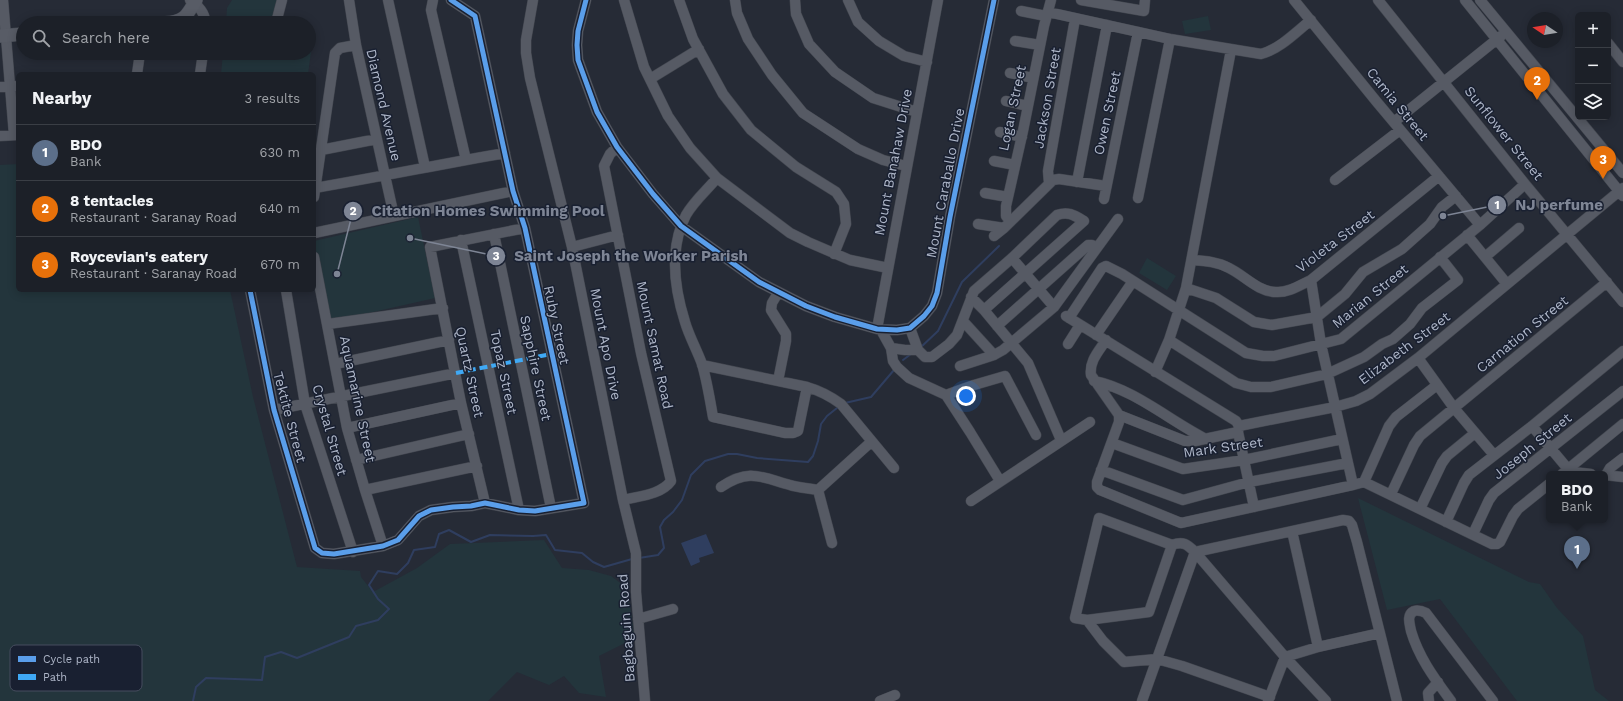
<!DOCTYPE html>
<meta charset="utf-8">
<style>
:root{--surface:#1c2028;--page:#252830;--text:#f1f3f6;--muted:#a0a3a8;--line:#3a3e45;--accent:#1a73e8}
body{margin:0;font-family:"Work Sans",sans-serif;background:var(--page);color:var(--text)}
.controls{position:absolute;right:12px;top:12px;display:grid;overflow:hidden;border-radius:6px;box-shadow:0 2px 10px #0003}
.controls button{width:36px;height:36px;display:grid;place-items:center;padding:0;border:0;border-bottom:1px solid var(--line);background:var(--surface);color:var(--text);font:20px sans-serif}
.compass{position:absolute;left:1527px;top:12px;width:36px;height:36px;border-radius:50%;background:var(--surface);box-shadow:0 2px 10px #0003;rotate:282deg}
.you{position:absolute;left:966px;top:396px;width:14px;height:14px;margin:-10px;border:3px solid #fff;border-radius:50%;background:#1a73e8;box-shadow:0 0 0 6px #1a73e833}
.badge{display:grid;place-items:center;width:26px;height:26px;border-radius:50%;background:var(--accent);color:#fff;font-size:13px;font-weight:700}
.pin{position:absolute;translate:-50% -33px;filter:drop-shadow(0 1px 2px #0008)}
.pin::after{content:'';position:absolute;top:21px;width:14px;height:12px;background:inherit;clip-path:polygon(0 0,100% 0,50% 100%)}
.popup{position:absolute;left:1546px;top:471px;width:62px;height:52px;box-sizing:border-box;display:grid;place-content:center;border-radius:6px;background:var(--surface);filter:drop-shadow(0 1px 3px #0005);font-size:13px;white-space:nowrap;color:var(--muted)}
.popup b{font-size:15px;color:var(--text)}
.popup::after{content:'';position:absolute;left:50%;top:100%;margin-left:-8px;border:8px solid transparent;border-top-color:var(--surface)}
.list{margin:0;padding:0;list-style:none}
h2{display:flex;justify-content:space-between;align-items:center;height:52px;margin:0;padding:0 16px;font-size:17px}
h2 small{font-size:13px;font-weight:400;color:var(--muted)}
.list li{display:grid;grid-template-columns:26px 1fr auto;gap:12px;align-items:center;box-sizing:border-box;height:56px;padding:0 16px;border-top:1px solid var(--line)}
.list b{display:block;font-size:15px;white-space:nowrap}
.list p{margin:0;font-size:13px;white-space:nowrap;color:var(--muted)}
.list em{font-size:13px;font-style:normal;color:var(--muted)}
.icon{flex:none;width:22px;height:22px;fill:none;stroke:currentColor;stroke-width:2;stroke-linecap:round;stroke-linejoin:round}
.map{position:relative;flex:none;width:1623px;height:701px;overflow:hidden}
.search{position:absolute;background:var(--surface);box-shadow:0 2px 10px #0003;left:16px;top:16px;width:300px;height:44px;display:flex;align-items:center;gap:10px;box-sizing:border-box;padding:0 14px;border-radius:22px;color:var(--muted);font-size:15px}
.panel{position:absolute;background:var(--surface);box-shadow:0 2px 10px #0003;left:16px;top:72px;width:300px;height:220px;border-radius:6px}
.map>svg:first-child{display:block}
</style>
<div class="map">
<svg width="1623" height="701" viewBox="0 0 1623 701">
<rect width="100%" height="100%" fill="#262b36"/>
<!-- green -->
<path fill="#23353c" d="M 232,0 L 277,0 L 274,23 L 226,23 L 227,8 Z
M 1208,16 L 1211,30 L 1185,34 L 1182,21 Z
M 309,45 L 312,45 L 308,74 L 221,74 L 223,53 L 309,53 Z
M 18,164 L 18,290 L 230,290 L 253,397 L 297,567 L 360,571 L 361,577 L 373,592 L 417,568 L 450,544 L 544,540 L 562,568 L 589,570 L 611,576 L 627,588 L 635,638 L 599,656 L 606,697 L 579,693 L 564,676 L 549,685 L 517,672 L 488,701 L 0,701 L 0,165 Z
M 418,217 L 435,298 L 329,322 L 314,241 Z
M 1147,258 L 1176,276 L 1167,290 L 1139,273 Z
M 1358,498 L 1529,582 L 1540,584 L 1557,608 L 1583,636 L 1595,690 L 1609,701 L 1517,701 L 1440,599 L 1387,610 Z"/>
<!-- water -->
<path fill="#2f3e5f" d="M 706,534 L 714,553 L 699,558 L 700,562 L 691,566 L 681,543 Z"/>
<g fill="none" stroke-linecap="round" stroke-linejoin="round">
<!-- stream -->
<path stroke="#2f3e5f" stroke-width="2" d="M 920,348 L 938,331 L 962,282 L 999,246
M 903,360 L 911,354
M 845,403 L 871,397 L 894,370
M 639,558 L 658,555 L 664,548 L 660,527 L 664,520 L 673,512 L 682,500 L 691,475 L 705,461 L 728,454 L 737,454 L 757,458 L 808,462 L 813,456 L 818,441 L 821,424 L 827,416 L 837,408
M 193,701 L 196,687 L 206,678 L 262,680 L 265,657 L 281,652 L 297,658 L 349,637 L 356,626 L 378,620 L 389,609 L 378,599 L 369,585 L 378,571 L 397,574 L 408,563 L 414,550 L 435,547 L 439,534 L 449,530 L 471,542 L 490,535 L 533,536 L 546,535 L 555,550 L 582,553 L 593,562 L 604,567 L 632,559"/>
<defs>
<path id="minor" d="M 3,0 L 14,135
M 190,0 C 198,5 206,14 205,23
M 349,0 L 356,45 L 394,216
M 388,0 L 425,167
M 433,0 L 431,10 L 466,160
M 533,0 L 526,40 L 526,53 L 530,78 L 572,247 L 623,500 L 636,553 L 636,592 L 645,701
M 586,0 L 578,31 L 577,45 L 578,60 L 597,112 L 617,147 L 653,194 L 681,226 L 759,282 L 806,306 L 835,317 L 877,329 L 897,330 L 910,328 L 924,316 L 932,306 L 937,293 L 950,217 L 994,0
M 624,0 L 644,67 L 668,116 L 690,148 L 717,178 L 790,233 L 808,242 L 850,260 L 888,268
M 679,0 L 693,39 L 723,94 L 751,130 L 796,167 L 836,192 L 844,204 L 846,224 L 834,254
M 735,0 L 737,13 L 748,39 L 772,75 L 803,113 L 858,149 L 883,160 L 906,166
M 795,0 L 796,14 L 809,44 L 835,72 L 873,98 L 917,112
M 848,0 L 858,22 L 879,41 L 904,56 L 927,62
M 1081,0 L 1144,11 L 1145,0
M 1294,0 L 1376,101 L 1480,225
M 1378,0 L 1525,184 L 1623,302
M 1465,0 L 1623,196
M 1480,0 L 1623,173
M 1021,11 L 1046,16
M 1048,12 L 1170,39 L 1261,54 C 1280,49 1296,32 1311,20
M 277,19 L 282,0
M 1015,41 L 1040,45
M 1608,43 L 1623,62
M 1010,73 L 1033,78
M 137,74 L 140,53
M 200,74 L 203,53
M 650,79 L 699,49
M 0,87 L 18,86
M 1006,101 L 1028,106
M 1394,122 L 1501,36
M 1000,132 L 1022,137
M 0,136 L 18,135
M 617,147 L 610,154 L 604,166 L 641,353 L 671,481 C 661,495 638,496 623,500
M 321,150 L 377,139
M 994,161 L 1015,165
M 717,178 C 707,190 694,201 686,215 C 669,248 674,287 685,322 C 689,336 697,350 702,364 C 707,381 710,400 713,417 L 785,433 L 793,433 L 798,431 L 807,387
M 1335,180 L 1400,130
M 1077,182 L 1107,25
M 1049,183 L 1048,171 L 1075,19
M 315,188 C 379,177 442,164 505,153
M 985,193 L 1008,197
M 314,197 L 335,53 L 340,48 L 356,45
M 1138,198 L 1170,39
M 1104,199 L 1138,32
M 1010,221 L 1006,216 L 1006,206 L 1023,131 L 1044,26 L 1051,0
M 978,224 L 1004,228
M 314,233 L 513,191
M 494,234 L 551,508
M 1467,235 L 1507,284
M 994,236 L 1004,228 L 1053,180 L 1059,179 L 1106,186
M 461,240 L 519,510
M 572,247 L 618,235
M 314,257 L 347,428 L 365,490 L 383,546
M 1485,257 L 1519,228
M 1012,258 L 1054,307
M 1193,260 C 1206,261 1218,262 1229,268 C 1244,275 1258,292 1276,292 C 1288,293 1300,285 1311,280 L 1439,176
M 1311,280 L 1321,344 L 1353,485
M 1186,288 L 1216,298 L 1254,322 L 1272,325 L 1317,317 L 1345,294 L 1363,272 L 1402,249 L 1430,224 L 1442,207 L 1456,196
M 250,290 L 274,410 L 315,548 L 322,553 L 334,554 L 383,546 L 398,540 L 419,516 L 431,510 L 453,507 L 471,506 L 485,503 L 519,510 L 535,511 L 584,503 L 525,228 L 513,191 L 475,16 L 451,0
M 286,290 L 305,404 L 353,552
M 971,297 L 984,310 L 1028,363 L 1061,440
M 1066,316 L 1236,421 L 1239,426
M 1069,318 L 1102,268 L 1106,266 L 1122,274 L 1246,353 L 1263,356 L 1274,356 L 1341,339 L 1480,225 L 1525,184
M 963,321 L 994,355
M 328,324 L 443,308
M 997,326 L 1088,245 L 1092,245 L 1097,248
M 910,328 L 918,350 L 925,357 L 932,357 L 949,344 L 957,335 L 974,291 L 1012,258 L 1057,215 C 1068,211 1074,215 1084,221 L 984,310
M 877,329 L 938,0
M 881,330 L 891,348 L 893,361 L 897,367 L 909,378 L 946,395 L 970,432 L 1000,481
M 1096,335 L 1133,281
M 1106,340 C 1099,351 1089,361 1091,375 L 1119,415 L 1185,441 L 1195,441 L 1238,432
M 1169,340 L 1236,383 L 1251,387 L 1271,387 L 1327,374 L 1364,357 L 1382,344 L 1393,339 L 1410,324 L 1422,308 L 1458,280 L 1440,257
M 1068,344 L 1080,325
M 891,348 L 905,350 L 918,350
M 1418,358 L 1454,408 L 1494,455
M 335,364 L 449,340
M 702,365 L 807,387 C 821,391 830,396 841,404 L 894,468
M 960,366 L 994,355 L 1003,350 L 1054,307 L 1118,219
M 1155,372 L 1169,340 L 1186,288 L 1231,50
M 778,381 L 786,341 L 786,334 L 771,310 L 772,303 L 778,293
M 1094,381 C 1134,389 1170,421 1206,439
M 946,395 L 974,385 L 1005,376 L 1036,435
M 274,410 L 456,373
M 1119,415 L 1119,422 L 1097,482 L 1097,487 L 1100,490 L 1181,523 L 1353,485 L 1364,482 L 1492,544 L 1497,544 L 1500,542 L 1513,516 L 1518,509 L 1549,484
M 1239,426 L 1335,407 L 1356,401 L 1370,394 L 1418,358 L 1623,188
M 1239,426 L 1238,432 L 1254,507
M 1532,426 L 1568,469 L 1573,472 L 1591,474
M 347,428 L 461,403
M 1112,443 L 1183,469 L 1244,460 L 1342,439
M 356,460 L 469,434
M 1101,470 L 1183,500 L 1249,482 L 1348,463
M 1562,474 L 1623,424
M 1605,475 L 1623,477
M 1606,475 L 1610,468 L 1623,458
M 1364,482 L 1389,426 L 1396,417 L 1437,385
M 721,487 C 749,468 761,477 790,485 C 799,488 809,488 818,490
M 365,490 L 477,466
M 818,490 L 871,442
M 818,490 L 832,543
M 1391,494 L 1414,445 L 1420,436 L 1607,282
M 971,501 L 1090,422
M 485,503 L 461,403 L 430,247 L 525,228
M 1420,509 L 1442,463 L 1447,456 L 1475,433
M 1446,522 L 1464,483 L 1469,475 L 1532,426 L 1623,351
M 1292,531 L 1318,647
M 1473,534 L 1489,500 L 1494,493 L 1623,391
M 1172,545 L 1149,612 L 1087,620 L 1075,618 L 1099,518 L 1172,545 C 1183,541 1187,544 1195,552 L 1285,657 L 1326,701
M 638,619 L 673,609
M 1087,620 L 1103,641 L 1124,662 L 1157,659 L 1182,666 L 1270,697
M 880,701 L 895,695
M 1142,701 L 1195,552 L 1343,520 L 1349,521 L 1352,525 L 1357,542 L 1397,701
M 1268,701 L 1285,657 L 1318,647 L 1380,633
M 1429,701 L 1428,693 L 1438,682
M 1451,701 C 1435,679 1419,658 1411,631 C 1410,625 1406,615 1414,611 C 1418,610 1422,611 1426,613 L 1493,701"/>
<path id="major" d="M 165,23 C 184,22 187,16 196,0
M 0,36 L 23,34"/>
</defs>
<!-- minor casing -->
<use href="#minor" stroke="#42464f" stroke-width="11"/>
<!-- major casing -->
<use href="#major" stroke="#434852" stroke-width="14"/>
<!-- minor -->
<use href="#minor" stroke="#565a64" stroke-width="10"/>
<!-- major -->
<use href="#major" stroke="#585c66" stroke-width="13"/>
<!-- quiet -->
<path stroke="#3fa9f5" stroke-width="4" stroke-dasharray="8 4" stroke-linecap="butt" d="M 456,373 L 551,354"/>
<defs>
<path id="cycleway" d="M 586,0 L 578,31 L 577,45 L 578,60 L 597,112 L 617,147 L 653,194 L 681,226 L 759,282 L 806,306 L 835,317 L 877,329 L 897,330 L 910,328 L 924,316 L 932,306 L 937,293 L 950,217 L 994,0
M 250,290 L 274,410 L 315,548 L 322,553 L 334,554 L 383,546 L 398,540 L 419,516 L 431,510 L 453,507 L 471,506 L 485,503 L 519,510 L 535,511 L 584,503 L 525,228 L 513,191 L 475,16 L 451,0"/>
</defs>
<!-- cycleway casing -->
<use href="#cycleway" stroke="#192031" stroke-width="8"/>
<!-- cycleway -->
<use href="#cycleway" stroke="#5a9eea" stroke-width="5"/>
</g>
<g text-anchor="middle" stroke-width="3" stroke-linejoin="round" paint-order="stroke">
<!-- street labels -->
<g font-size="14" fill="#aeb6c8" stroke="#192031">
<text transform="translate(1047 98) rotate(-80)" y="5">Jackson Street</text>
<text transform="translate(1398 104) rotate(51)" y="5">Camia Street</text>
<text transform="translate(384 105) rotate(77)" y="5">Diamond Avenue</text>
<text transform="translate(1012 108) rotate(-78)" y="5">Logan Street</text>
<text transform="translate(1107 113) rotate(-78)" y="5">Owen Street</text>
<text transform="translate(1504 133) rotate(51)" y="5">Sunflower Street</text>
<text transform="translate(893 162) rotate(-79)" y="5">Mount Banahaw Drive</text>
<text transform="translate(945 183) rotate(-79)" y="5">Mount Caraballo Drive</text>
<text transform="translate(1335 241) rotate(-37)" y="5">Violeta Street</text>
<text transform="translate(1370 296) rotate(-39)" y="5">Marian Street</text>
<text transform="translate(557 325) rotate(78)" y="5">Ruby Street</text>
<text transform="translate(1522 334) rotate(-39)" y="5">Carnation Street</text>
<text transform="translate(606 344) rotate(79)" y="5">Mount Apo Drive</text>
<text transform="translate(655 345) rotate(78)" y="5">Mount Samat Road</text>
<text transform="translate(1404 348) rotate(-37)" y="5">Elizabeth Street</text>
<text transform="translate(536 368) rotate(78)" y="5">Sapphire Street</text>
<text transform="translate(470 372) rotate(78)" y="5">Quartz Street</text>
<text transform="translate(504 372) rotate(78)" y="5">Topaz Street</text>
<text transform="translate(358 399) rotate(78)" y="5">Aquamarine Street</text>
<text transform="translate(290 417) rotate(75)" y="5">Tektite Street</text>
<text transform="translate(330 430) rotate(74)" y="5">Crystal Street</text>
<text transform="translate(1532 446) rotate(-39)" y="5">Joseph Street</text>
<text transform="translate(1223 447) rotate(-8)" y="5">Mark Street</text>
<text transform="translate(626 628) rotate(-94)" y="5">Bagbaguin Road</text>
</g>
</g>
<!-- legend -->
<rect x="10" y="645" width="132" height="46" rx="6" fill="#192031" stroke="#464d5e" stroke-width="1"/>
<rect x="18" y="656" width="18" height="6" fill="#5a9eea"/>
<rect x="18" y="674" width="18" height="6" fill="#3fa9f5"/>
<g font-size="11" fill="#aeb6c8">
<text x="43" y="663">Cycle path</text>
<text x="43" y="681">Path</text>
</g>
<!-- callouts -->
<path fill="none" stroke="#7e8595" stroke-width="1.5" d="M1443 216L1497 205M337 274L353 211M410 238L496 256"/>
<g fill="#7e8595" stroke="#192031" stroke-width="1.5">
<circle cx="1443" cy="216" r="4"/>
<circle cx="337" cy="274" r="4"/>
<circle cx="410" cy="238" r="4"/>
<circle cx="1497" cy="205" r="10"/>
<circle cx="353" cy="211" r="10"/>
<circle cx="496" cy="256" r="10"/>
</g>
<g font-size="12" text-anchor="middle" font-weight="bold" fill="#fff">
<text x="1497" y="209">1</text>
<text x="353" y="215">2</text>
<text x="496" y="260">3</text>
</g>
<g font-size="15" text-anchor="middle" font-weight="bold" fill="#7e8595" stroke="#192031" stroke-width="3" stroke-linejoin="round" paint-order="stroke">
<text x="1559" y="210">NJ perfume</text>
<text x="488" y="216">Citation Homes Swimming Pool</text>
<text x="631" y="261">Saint Joseph the Worker Parish</text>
</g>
</svg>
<div class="controls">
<button>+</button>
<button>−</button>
<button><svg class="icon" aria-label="layers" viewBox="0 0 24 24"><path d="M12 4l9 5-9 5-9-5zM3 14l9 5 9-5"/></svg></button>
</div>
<svg class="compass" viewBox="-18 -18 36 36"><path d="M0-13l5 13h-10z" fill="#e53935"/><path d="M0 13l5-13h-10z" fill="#a0a3a8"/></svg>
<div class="you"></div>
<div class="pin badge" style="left:1577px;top:569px;background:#5c6f8a">1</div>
<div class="popup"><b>BDO</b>Bank</div>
<div class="pin badge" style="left:1537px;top:100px;background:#e8710a">2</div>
<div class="pin badge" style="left:1603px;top:179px;background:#e8710a">3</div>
<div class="search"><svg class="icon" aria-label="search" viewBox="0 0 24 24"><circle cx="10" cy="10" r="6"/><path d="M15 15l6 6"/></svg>Search here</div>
<section class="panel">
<h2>Nearby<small>3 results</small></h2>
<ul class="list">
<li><span class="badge" style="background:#5c6f8a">1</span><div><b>BDO</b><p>Bank</p></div><em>630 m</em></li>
<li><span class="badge" style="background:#e8710a">2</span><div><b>8 tentacles</b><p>Restaurant · Saranay Road</p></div><em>640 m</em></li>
<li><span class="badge" style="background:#e8710a">3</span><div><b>Roycevian's eatery</b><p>Restaurant · Saranay Road</p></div><em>670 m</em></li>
</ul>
</section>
</div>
